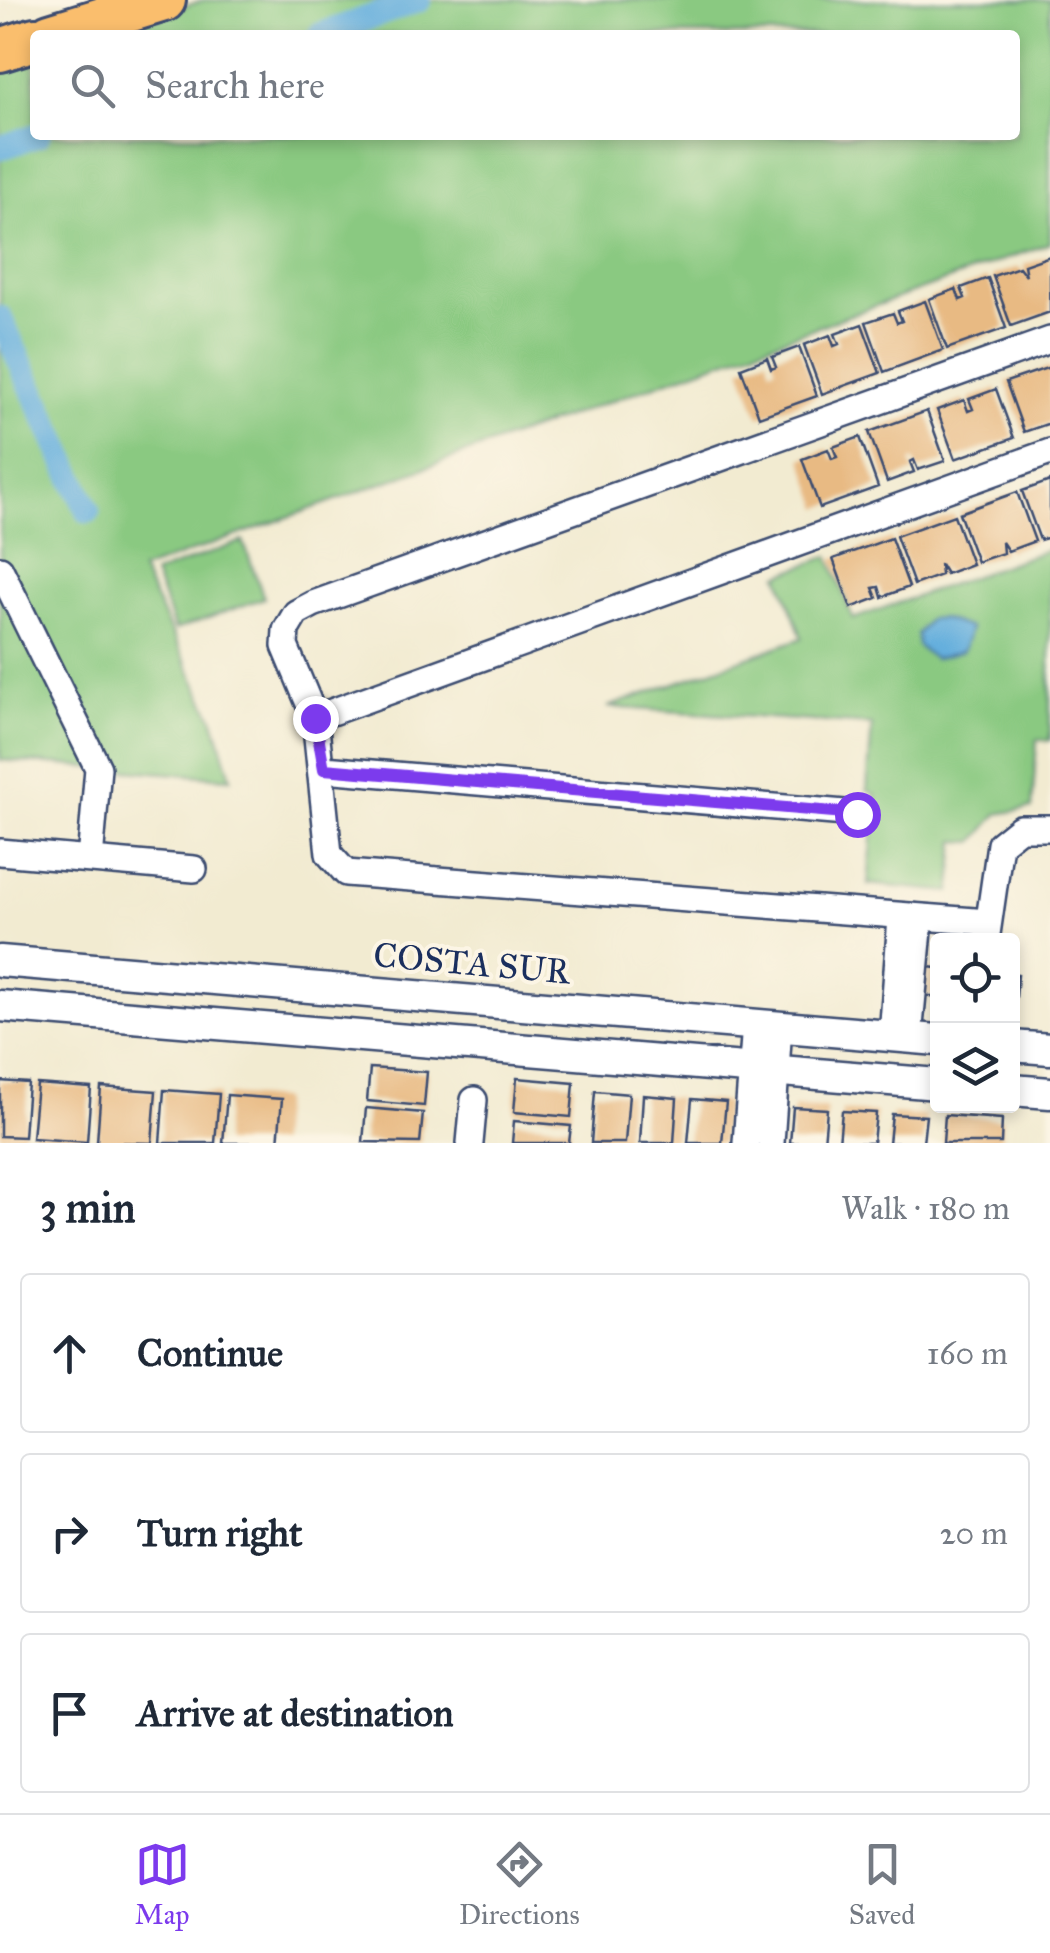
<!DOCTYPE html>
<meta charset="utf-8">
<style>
:root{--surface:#fff;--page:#f2f2f3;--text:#1f2937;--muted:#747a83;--line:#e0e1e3;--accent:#7c3aed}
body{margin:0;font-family:"IM FELL Great Primer",serif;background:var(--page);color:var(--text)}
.controls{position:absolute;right:30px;bottom:30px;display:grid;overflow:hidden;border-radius:10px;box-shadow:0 5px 15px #0003}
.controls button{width:90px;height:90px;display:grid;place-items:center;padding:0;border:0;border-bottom:2px solid var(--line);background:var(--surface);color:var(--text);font:50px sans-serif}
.stop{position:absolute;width:30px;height:30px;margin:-22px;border:8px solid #7c3aed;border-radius:50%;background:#fff}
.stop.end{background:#7c3aed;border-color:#fff;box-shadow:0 2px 10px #0008}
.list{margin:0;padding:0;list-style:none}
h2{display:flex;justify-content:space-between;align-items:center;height:130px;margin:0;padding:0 40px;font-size:42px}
h2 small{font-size:32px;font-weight:400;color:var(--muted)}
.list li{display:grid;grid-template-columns:65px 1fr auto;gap:30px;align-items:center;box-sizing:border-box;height:160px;margin:0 20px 20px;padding:0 20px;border:2px solid var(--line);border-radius:10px}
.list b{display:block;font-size:38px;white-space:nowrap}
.list em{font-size:32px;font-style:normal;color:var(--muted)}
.icon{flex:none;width:55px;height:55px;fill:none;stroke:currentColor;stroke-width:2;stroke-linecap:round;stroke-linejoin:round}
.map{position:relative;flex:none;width:1050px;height:1143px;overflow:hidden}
.search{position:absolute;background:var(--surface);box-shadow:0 5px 15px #0003;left:30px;right:30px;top:30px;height:110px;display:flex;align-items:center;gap:25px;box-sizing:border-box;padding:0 35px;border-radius:10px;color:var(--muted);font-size:38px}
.sheet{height:670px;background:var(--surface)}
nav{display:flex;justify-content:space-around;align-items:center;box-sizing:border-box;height:140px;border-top:2px solid var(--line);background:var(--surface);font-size:28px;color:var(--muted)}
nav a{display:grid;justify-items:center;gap:5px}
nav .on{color:var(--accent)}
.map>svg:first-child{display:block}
</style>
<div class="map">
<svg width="1050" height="1143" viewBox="0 0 1050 1143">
<rect width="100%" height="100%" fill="#fcf5e5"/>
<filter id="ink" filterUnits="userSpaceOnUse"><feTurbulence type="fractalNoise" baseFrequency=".01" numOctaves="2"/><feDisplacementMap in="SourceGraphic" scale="20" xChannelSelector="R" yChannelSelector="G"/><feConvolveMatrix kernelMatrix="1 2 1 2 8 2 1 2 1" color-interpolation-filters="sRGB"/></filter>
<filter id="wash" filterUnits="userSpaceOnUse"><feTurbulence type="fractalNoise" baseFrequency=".0048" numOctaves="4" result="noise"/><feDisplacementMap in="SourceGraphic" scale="40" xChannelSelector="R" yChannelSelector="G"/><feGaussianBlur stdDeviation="2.25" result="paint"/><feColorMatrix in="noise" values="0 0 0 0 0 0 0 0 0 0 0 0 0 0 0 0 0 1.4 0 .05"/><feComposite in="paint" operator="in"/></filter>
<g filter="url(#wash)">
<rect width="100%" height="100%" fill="#f2ebd1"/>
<!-- green -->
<path fill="#8ac981" stroke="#527c70" stroke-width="2.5" d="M 204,0 L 1050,0 L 1050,243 L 141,570 L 214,720 L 231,778 L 0,760 L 0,65 L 35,55 L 35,135 L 1015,135 L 1015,35 L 96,35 Z
M 243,541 L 264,598 L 175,630 L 154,574 Z
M 1050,549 L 1050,740 L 1037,740 L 1032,808 L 998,814 L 974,842 L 956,841 L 951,892 L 868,884 L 876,795 L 867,790 L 872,725 L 608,707 L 802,638 L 779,575 L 829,556 L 853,619 Z"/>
<!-- water -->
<path fill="#65afdd" stroke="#406f9e" stroke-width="2.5" d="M 941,618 L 970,628 L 963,651 L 934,659 L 918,646 L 917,634 L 929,619 Z"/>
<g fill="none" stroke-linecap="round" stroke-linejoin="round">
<!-- canal -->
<path stroke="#65afdd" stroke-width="25" d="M 320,35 L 419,0
M 0,148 L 38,135
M 0,318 L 88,511"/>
</g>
<g id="blocks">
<!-- building -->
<path fill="#e8ba83" d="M 1050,256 L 1050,312 L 1011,326 L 993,276 L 1019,267 L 1026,276 L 1024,265 Z
M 988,278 L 1006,328 L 947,349 L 929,299 L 956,289 L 960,300 L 965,298 L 961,288 Z
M 925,301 L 943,350 L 884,372 L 866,322 L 893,313 L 897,323 L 902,321 L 898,311 Z
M 862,324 L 880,373 L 822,394 L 804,345 L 830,335 L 834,346 L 839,344 L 835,334 Z
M 799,347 L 817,396 L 759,417 L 741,368 L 767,358 L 771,369 L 776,367 L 772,357 Z
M 1050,367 L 1050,423 L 1024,432 L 1006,382 Z
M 996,389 L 1014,438 L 955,459 L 937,410 L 964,400 L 968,411 L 973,409 L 969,399 Z
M 927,411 L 945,461 L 918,470 L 914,460 L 910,462 L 914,472 L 887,482 L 869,432 Z
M 860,437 L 878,487 L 820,508 L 802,459 L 828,449 L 832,459 L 837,457 L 833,447 Z
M 1050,481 L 1050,537 L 1040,540 L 1022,491 Z
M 1017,492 L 1035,541 L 1008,551 L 1002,542 L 1003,553 L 977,562 L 959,513 Z
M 954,515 L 972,564 L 946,574 L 940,564 L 941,575 L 914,585 L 896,536 Z
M 891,538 L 909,587 L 882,597 L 879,587 L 873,588 L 877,598 L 851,608 L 833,559 Z
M 926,967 L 938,968 L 938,997 L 923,995 Z
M 1012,974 L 1018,975 L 1015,1009 L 1012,1009 Z
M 370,1068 L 427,1072 L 424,1106 L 367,1101 Z
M 517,1078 L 574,1083 L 571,1117 L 514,1112 Z
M 0,1081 L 28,1083 L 24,1137 L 0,1136 Z
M 37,1084 L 91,1088 L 87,1142 L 32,1138 Z
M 101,1087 L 156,1091 L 152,1143 L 97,1142 Z
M 164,1090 L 219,1094 L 215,1143 L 160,1143 Z
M 595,1091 L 629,1094 L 625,1143 L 591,1143 Z
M 227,1095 L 282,1099 L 278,1143 L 223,1143 Z
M 643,1095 L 677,1098 L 674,1143 L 640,1143 Z
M 692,1099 L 726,1102 L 722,1143 L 688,1143 Z
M 793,1107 L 827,1109 L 824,1143 L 790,1143 Z
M 366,1108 L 423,1113 L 420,1143 L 363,1142 Z
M 842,1111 L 876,1113 L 873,1143 L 839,1143 Z
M 892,1114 L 926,1116 L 923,1143 L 889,1143 Z
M 945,1115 L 1002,1119 L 1001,1143 L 943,1143 Z
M 514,1121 L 571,1126 L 569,1143 L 512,1143 Z"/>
</g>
</g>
<g filter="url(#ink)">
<use href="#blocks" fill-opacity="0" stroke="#3b4b6f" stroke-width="2.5"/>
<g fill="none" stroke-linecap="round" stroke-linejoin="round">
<defs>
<path id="minor" d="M 0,569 L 98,768 L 90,860
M 315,718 L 1050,452
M 324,769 L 857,814
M 0,852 L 194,869
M 988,922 L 346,873 L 329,854 L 315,718 L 285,646 L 286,630 L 296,613 L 313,604 L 1050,340
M 986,941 L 1000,844 L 1020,828 L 1050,828
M 892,1036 L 901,918
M 909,1037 L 920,919
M 470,1143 L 474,1100
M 746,1143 L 755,1024
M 771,1143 L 779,1026"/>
<path id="tertiary" d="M 0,961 L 938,1040
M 0,1006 L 938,1084
M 1012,1046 L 1050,1049
M 1012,1090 L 1050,1093"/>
<path id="motorway" d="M 50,35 L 164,0
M 0,50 L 35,39"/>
</defs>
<!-- minor casing -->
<use href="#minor" stroke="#3b4b6f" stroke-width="30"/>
<!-- tertiary casing -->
<use href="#tertiary" stroke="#3b4b6f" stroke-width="35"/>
<!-- motorway casing -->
<use href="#motorway" stroke="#3b4b6f" stroke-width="48"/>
<!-- minor -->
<use href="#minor" stroke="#fff" stroke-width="25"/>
<!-- tertiary -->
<use href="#tertiary" stroke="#fff" stroke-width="30"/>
<!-- motorway -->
<use href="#motorway" stroke="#fabe6d" stroke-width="42"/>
</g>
</g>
<g fill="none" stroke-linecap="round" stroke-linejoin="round" filter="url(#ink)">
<!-- route -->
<path stroke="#7c3aed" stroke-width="12" d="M 315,718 L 324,769 L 857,814"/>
</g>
<g text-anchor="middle" stroke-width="8" stroke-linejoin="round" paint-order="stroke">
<!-- street labels -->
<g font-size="35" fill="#1b2f5e" stroke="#fcf5e5">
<text transform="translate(472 963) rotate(5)" y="12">COSTA SUR</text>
</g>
</g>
</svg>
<div class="controls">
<button><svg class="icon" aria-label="locate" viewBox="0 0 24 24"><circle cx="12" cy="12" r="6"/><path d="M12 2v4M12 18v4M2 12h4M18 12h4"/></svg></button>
<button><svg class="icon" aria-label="layers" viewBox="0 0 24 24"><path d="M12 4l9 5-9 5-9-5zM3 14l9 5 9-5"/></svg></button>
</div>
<div class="stop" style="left:857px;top:814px"></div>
<div class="stop end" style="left:315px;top:718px"></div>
<div class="search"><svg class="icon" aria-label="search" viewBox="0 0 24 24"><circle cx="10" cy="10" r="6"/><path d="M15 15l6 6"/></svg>Search here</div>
</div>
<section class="sheet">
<h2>3 min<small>Walk · 180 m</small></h2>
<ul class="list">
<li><svg class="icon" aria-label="ahead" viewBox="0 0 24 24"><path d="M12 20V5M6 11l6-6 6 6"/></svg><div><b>Continue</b></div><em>160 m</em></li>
<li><svg class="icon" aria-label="right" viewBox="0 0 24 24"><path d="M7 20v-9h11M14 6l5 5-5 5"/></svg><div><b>Turn right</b></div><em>20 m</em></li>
<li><svg class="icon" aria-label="arrive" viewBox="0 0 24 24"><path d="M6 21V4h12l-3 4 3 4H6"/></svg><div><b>Arrive at destination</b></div></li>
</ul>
</section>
<nav>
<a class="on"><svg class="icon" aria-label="map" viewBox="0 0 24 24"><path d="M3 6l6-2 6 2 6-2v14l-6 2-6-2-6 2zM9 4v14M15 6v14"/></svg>Map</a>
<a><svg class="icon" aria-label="directions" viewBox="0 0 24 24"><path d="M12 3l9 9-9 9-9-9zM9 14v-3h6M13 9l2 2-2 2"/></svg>Directions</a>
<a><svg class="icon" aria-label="saved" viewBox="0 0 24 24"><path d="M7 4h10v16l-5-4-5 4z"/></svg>Saved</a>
</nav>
